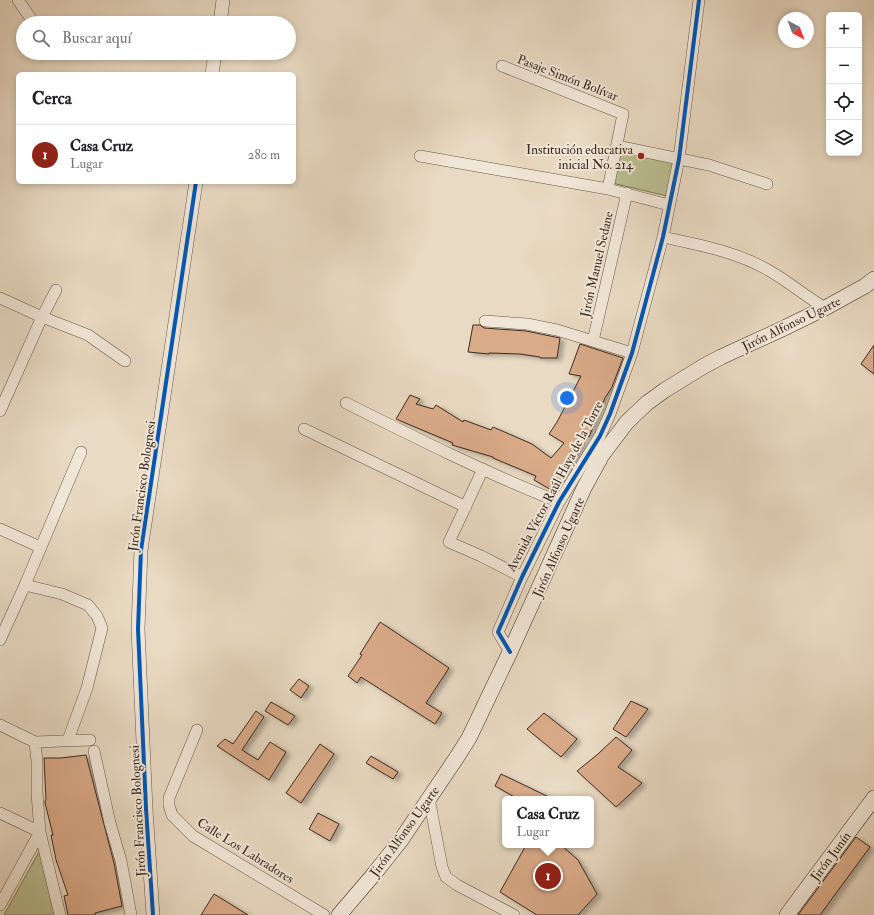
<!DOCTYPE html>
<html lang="es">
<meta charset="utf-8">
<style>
:root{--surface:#fff;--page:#f2f2f2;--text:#202124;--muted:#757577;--line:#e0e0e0;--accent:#8f2418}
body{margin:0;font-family:"IM FELL Double Pica",serif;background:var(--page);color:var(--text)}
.controls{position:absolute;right:12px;top:12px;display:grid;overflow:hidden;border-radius:6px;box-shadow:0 2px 6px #0003}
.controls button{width:36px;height:36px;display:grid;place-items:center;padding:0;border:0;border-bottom:1px solid var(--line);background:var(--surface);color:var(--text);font:20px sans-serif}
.compass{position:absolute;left:778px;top:12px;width:36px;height:36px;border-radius:50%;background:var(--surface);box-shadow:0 2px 6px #0003;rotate:138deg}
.you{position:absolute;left:567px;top:398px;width:14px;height:14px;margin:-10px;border:3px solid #fff;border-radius:50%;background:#1a73e8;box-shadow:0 0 0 6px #1a73e833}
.badge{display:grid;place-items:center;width:26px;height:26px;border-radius:50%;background:var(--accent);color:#fff;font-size:13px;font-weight:700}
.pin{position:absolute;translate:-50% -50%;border:2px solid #fff;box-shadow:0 1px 4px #0006}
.popup{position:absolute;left:502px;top:796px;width:92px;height:52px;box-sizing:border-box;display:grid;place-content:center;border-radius:6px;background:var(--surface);filter:drop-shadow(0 1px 3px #0005);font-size:13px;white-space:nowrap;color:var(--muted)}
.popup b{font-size:15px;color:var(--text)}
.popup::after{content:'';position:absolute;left:50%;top:100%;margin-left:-8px;border:8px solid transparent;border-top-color:var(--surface)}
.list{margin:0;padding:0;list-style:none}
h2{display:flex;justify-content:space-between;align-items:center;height:52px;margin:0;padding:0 16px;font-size:17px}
h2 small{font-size:13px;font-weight:400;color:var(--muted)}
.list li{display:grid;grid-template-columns:26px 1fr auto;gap:12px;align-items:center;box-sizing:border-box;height:60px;padding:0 16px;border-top:1px solid var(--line)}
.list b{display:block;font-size:15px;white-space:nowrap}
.list p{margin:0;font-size:13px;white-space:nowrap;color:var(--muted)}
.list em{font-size:13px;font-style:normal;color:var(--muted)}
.icon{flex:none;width:22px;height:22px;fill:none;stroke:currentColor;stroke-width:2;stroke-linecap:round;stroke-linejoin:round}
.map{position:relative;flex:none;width:874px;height:915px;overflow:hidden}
.search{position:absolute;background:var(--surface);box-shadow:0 2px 6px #0003;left:16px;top:16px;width:280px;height:44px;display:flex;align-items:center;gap:10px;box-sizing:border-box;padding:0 14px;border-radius:22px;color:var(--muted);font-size:15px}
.panel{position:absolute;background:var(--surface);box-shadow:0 2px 6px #0003;left:16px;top:72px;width:280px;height:112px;border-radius:6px}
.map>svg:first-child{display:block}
</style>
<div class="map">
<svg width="874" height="915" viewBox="0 0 874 915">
<defs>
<filter id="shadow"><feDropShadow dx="4.5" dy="2.5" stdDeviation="2" flood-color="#0004"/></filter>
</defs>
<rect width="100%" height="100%" fill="#e9dac3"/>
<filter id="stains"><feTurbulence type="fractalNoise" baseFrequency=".005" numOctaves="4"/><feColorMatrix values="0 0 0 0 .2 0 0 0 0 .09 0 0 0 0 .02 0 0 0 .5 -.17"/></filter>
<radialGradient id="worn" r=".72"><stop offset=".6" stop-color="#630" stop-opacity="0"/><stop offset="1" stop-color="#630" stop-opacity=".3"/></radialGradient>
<!-- green -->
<path fill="#babe91" stroke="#7a7559" d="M 621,149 L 675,162 L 667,196 L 612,183 Z
M 40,850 L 55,915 L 4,915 Z"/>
<!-- building -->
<path fill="#daab89" stroke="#3b2c21" filter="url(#shadow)" d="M 473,325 L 480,325 L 484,328 L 526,331 L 560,338 L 557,358 L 540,358 L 540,357 L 520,354 L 489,353 L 489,354 L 468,352 Z
M 580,344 L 623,358 L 612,387 L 605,398 L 589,437 L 585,435 L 580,452 L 579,451 L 563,482 L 555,492 L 534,480 L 536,476 L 493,458 L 493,457 L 452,445 L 453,443 L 396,419 L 410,395 L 420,399 L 416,404 L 433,409 L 436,405 L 463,422 L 464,420 L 491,430 L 493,427 L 532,444 L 551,458 L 564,443 L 549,434 L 557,422 L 581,376 L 569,374 Z
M 874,345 L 874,374 L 861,364 Z
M 380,622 L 449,668 L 426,703 L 442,713 L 435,724 L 361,677 L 357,683 L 348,676 L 362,655 L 360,654 Z
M 299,679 L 309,686 L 301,698 L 290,690 Z
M 631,701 L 648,709 L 626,737 L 613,729 Z
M 271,702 L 295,716 L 288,725 L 265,711 Z
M 256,711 L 264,717 L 242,750 L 258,760 L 270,742 L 286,752 L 269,780 L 217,746 L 225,739 L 233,744 Z
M 544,713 L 577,739 L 561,757 L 527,729 Z
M 616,737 L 632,750 L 618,767 L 642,783 L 616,807 L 577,771 L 598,754 Z
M 320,744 L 334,754 L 301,803 L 286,793 Z
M 86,755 L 114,863 L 122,906 L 95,913 L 95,915 L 68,915 L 64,896 L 68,895 L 56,860 L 51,835 L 53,835 L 45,803 L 45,801 L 46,800 L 44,758 L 61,758 Z
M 371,756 L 398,772 L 393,779 L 366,763 Z
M 501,774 L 553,799 L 518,799 L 495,786 Z
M 318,813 L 339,824 L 330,841 L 309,829 Z
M 856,837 L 870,847 L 820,915 L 798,915 Z
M 526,845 L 561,845 L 578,860 L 597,894 L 578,915 L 537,915 L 500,892 Z
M 214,894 L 248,915 L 201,915 Z"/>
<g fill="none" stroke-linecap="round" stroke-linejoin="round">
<defs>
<path id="minor" d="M 18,0 L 34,23
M 502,66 L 623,114 L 608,189
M 617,146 L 709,165 L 767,184
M 420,156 L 608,189 L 669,205
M 663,237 C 699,245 737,252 768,270 C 788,281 805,296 825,308
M 0,298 L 42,317 L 88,335 L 125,361
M 485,321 L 527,324 L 557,330 L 632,353
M 593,341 L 627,193
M 346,403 C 416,438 486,473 559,502
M 0,411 L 42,317 L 56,290
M 304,429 L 466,507
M 483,469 L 449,542 L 481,556 L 522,577
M 0,529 L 40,547
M 25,585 L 62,594 L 88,605 L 97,616 L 102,628 L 87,688 L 68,740
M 0,640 L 25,585 L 81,452
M 510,652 L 498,632 L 522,577 L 559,502 L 600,436 L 610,414 L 632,353 L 663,237 L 679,159 L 699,0
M 0,725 L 35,742 L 90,740
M 197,730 L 169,798 L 169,805 L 172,815 L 193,836 L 324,915
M 35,742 L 37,761 L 37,793 L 40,832 L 60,915
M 94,751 L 110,823 L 121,861 L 131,915
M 429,798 L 442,867 L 446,877 L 457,885 L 514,915
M 0,813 L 40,832
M 0,905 L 40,832"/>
<path id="tertiary" d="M 220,23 L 223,0
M 212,74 L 215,53
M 153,915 L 146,809 L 138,629 L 141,550 L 196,182"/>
<path id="secondary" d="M 339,915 L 374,874 L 401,840 L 457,757 L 469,738 L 510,652 L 584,488 L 602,455 L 627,422 L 647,403 L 665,390 L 704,366 L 721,357 L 780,330 L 825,308 L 865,286 L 874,279
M 787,915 L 874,798"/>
</defs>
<!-- minor casing -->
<use href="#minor" stroke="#66584a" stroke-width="12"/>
<!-- tertiary casing -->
<use href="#tertiary" stroke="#66584a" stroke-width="14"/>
<!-- secondary casing -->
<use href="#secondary" stroke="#3b2c21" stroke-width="16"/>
<!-- minor -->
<use href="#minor" stroke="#f1e7d8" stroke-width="11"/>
<!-- tertiary -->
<use href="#tertiary" stroke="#f1e7d8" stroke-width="13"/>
<!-- secondary -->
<use href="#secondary" stroke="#f1e7d8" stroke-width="15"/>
<defs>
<path id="cycleway" d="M 510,652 L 498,632 L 522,577 L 559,502 L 600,436 L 610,414 L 632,353 L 663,237 L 679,159 L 699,0
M 153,915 L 146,809 L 138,629 L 141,550 L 196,182"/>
</defs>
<!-- cycleway casing -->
<use href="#cycleway" stroke="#f1e7d8" stroke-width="6"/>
<!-- cycleway -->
<use href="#cycleway" stroke="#0057b8" stroke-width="4"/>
</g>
<!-- markers -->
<circle fill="#8f2418" stroke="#f1e7d8" stroke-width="1.5" cx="641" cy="156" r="4"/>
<g text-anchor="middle" stroke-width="4" stroke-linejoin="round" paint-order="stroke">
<!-- street labels -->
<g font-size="13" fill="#3b2c21" stroke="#f1e7d8">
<text transform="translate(568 77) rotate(21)" y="5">Pasaje Simón Bolívar</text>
<text transform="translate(596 264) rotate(-77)" y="5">Jirón Manuel Sedane</text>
<text transform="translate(791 323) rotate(-26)" y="5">Jirón Alfonso Ugarte</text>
<text transform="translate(141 486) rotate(-82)" y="5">Jirón Francisco Bolognesi</text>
<text transform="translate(554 486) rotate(-62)" y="5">Avenida Víctor Raúl Haya de la Torre</text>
<text transform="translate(558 547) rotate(-66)" y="5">Jirón Alfonso Ugarte</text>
<text transform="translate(137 811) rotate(-93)" y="5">Jirón Francisco Bolognesi</text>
<text transform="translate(404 831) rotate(-54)" y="5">Jirón Alfonso Ugarte</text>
<text transform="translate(246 850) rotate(32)" y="5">Calle Los Labradores</text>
<text transform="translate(830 856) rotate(-53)" y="5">Jirón Junín</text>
</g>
<!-- poi labels -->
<g font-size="13" fill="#3b2c21" stroke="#f1e7d8" text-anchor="end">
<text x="633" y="154">Institución educativa<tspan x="633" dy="15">inicial No. 214</tspan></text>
</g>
</g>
<rect width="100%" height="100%" filter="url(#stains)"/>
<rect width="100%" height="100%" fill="url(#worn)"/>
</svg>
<div class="controls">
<button>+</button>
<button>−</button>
<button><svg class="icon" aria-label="locate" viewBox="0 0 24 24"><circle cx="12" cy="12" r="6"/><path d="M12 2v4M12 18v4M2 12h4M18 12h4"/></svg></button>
<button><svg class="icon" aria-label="layers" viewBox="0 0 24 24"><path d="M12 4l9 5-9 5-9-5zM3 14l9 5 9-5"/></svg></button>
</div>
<svg class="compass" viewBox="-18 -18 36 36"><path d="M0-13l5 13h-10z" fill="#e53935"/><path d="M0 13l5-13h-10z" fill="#757577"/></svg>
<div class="you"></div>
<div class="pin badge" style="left:548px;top:876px">1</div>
<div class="popup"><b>Casa Cruz</b>Lugar</div>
<div class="search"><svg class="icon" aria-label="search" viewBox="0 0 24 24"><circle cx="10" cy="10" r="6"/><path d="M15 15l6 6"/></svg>Buscar aquí</div>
<section class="panel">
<h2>Cerca<small></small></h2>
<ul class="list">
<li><span class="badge">1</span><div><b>Casa Cruz</b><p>Lugar</p></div><em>280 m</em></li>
</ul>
</section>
</div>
